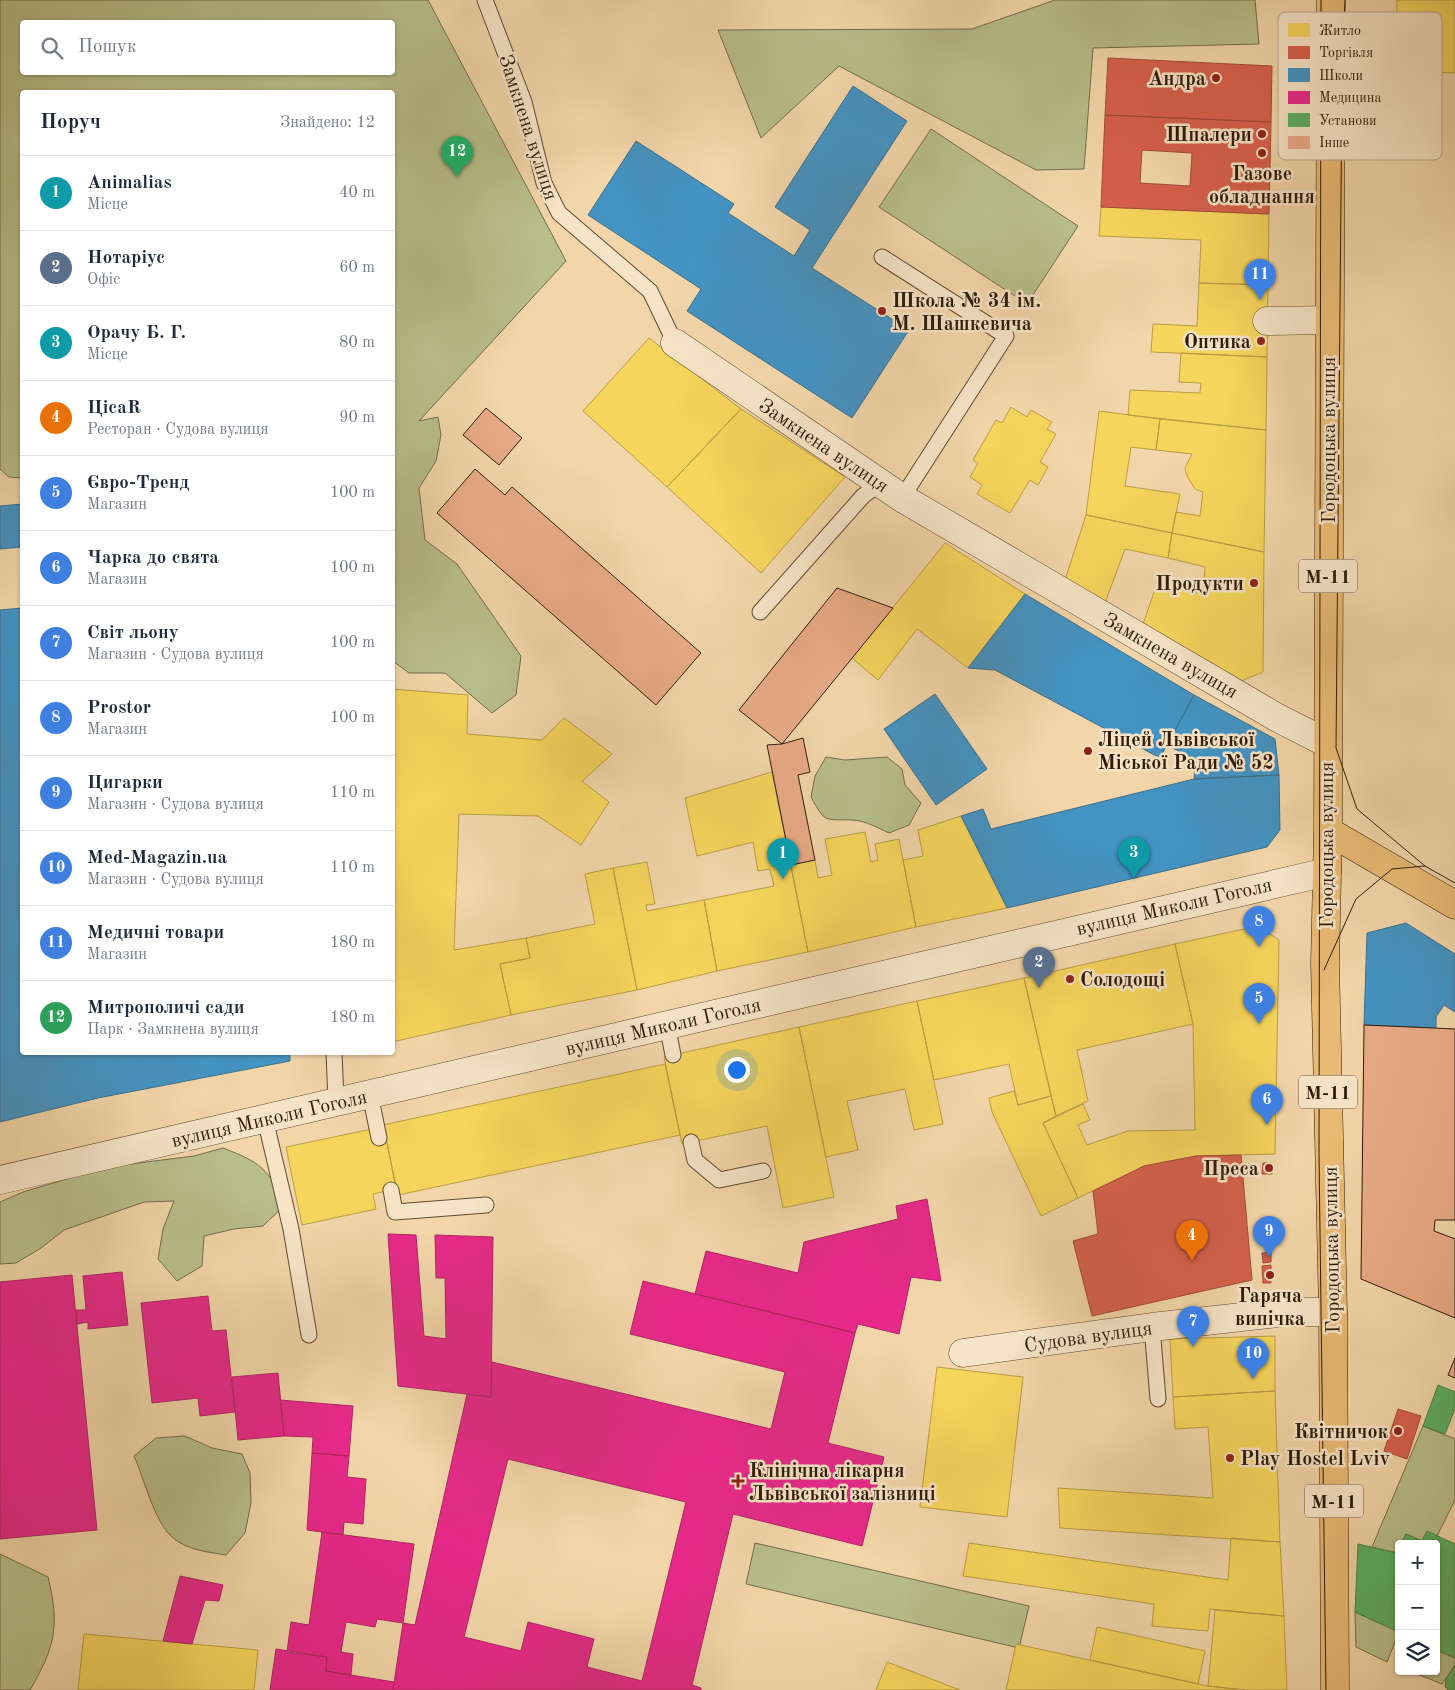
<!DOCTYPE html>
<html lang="uk">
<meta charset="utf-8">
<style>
:root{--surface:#fff;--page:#f2f2f3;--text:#1f2937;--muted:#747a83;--line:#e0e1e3;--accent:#2563eb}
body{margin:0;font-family:"Old Standard TT",serif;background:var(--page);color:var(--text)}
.controls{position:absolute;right:15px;bottom:15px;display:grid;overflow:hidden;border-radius:5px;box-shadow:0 1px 4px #0004}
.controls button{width:45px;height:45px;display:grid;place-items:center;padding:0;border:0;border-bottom:1px solid var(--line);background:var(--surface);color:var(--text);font:25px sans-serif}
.you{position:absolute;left:736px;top:1069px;width:18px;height:18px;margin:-12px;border:4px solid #fff;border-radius:50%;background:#1a73e8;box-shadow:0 0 0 8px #1a73e833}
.badge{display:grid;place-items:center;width:32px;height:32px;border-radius:50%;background:var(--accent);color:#fff;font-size:16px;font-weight:700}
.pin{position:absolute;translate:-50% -41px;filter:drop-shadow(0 1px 2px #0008)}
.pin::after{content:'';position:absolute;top:26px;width:18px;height:15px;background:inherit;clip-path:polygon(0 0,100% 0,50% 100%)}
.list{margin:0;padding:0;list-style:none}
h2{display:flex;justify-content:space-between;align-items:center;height:65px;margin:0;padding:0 20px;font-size:21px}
h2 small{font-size:16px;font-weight:400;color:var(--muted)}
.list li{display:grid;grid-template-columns:32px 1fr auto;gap:15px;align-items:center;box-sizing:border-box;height:75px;padding:0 20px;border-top:1px solid var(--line)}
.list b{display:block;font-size:19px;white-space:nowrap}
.list p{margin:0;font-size:16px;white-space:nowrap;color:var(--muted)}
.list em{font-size:16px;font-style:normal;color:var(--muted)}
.icon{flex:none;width:28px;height:28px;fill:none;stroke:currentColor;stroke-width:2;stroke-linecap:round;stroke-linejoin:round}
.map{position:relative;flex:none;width:1455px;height:1690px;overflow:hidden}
.search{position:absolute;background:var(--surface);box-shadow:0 1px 4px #0004;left:20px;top:20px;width:375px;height:55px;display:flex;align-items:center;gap:12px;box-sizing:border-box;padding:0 18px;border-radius:5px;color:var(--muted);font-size:19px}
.panel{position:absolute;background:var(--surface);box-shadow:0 1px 4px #0004;left:20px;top:90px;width:375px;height:965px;border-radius:5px}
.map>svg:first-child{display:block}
</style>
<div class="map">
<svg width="1455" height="1690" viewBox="0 0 1455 1690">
<rect width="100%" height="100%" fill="#f2d6a9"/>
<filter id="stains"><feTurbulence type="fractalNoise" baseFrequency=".004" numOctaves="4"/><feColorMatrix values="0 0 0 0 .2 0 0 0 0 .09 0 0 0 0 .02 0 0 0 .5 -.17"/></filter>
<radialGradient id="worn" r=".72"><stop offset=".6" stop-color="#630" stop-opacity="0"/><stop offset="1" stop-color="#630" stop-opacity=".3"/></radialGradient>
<!-- green -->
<path fill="#b8be8a" stroke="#746c49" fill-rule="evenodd" d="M 0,0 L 428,0 L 566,261 L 419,421 L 438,417 L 441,435 L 436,461 L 419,488 L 425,540 L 457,564 L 521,656 L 516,695 L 492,713 L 445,673 L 409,673 L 393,661 L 392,92 L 22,92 L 22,478 L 9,477 L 0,469 ZM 22,22 L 392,22 L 392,72 L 22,72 Z
M 1055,0 L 1255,0 L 1259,44 L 1093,48 L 1084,169 L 1036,170 L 839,66 L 761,138 L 718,30 L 972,29 Z
M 931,129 L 1078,226 L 1027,304 L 879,207 Z
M 826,757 L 845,760 L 887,757 L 902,769 L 905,785 L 921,803 L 909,825 L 889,833 C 878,828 864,820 852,820 C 824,819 826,824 811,797 L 815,776 Z
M 223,1148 C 260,1162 269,1169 285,1205 L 263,1226 L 234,1229 L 204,1236 L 202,1266 L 177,1281 L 158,1259 L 163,1229 L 174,1201 L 144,1202 L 64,1230 L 41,1248 L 16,1263 L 0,1264 L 0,1202 L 23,1192 L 107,1167 L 194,1156 Z
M 1423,1426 L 1455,1439 L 1455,1500 L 1437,1536 L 1422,1541 L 1406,1534 L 1401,1544 L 1399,1544 L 1397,1553 L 1372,1547 Z
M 185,1436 L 212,1448 L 242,1454 L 250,1473 L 251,1503 L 245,1533 L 226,1555 C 208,1552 186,1550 172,1537 C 154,1521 144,1478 134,1456 L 156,1438 Z
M 755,1543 L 1029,1606 L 1019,1648 L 746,1584 Z
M 0,1554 L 48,1577 C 60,1626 55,1647 30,1690 L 0,1690 Z
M 1355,1612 L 1399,1632 L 1387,1662 L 1356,1647 Z
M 1436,1650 L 1455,1658 L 1455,1665 L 1442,1684 L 1410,1671 L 1436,1671 Z"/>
<!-- homes -->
<path fill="#f6d55c" stroke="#ba9d43" d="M 1397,0 L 1455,0 L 1455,73 L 1395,71 Z
M 1101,207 L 1269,214 L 1268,285 L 1199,283 L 1201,240 L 1099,236 Z
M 1199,283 L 1268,285 L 1267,357 L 1151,352 L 1153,324 L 1197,326 Z
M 649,338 L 741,409 L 667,487 L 583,411 Z
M 1181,353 L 1267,357 L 1266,430 L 1128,415 L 1130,390 L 1200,393 L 1201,383 L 1179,382 Z
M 1011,407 L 1027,417 L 1031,410 L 1052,422 L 1047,429 L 1056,434 L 1040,462 L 1048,467 L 1038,485 L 1030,480 L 1010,513 L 977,494 L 982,485 L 970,477 L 978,463 L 973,460 L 996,420 L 1002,423 Z
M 741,409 L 845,477 L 761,573 L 667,487 Z
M 1099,411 L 1160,419 L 1156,450 L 1131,447 L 1125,486 L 1180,494 L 1172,533 L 1086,515 Z
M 1160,419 L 1266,430 L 1264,552 L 1172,533 L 1176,512 L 1200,516 L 1203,492 L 1195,489 L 1187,476 L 1185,468 L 1192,454 L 1156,450 Z
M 1086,515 L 1172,533 L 1168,558 L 1125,549 L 1105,603 L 1065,580 Z
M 1172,533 L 1264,552 L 1263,672 L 1241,681 L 1143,624 L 1160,575 L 1203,596 L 1205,567 L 1168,558 Z
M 945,543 L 1025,594 L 968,668 L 917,629 L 878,680 L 852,658 Z
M 392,689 L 468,695 L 467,734 L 542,740 L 564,718 L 612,754 L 582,781 L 609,802 L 581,845 L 538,816 L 459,814 L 454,950 L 526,938 L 530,958 L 500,964 L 511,1015 L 392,1042 Z
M 772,772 L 808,952 L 717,971 L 704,900 L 774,886 L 770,869 L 758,871 L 753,842 L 697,856 L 685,798 Z
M 961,816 L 1007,908 L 916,927 L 903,860 L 923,856 L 918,830 Z
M 865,832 L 871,862 L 878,860 L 875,844 L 899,839 L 916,927 L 808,952 L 791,865 L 815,860 L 818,878 L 832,875 L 825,839 Z
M 647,862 L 655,904 L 646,905 L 647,911 L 704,900 L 717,971 L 637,990 L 613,868 Z
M 613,868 L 637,990 L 511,1015 L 500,964 L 530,958 L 526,938 L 595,924 L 585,874 Z
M 1258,926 L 1279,940 L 1275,1154 L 1196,1156 L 1144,1166 L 1078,1198 L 1043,1123 L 1083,1104 L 1090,1120 L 1078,1125 L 1087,1145 L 1128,1131 L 1195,1130 L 1193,1024 L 1175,944 Z
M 1175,944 L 1193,1024 L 1077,1050 L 1088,1101 L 1056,1116 L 1024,978 Z
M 1024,978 L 1051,1096 L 1018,1105 L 1009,1064 L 934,1080 L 917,1001 Z
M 917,1001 L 943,1124 L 914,1130 L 905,1089 L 847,1101 L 858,1150 L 826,1157 L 799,1027 Z
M 799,1027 L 834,1197 L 783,1208 L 767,1126 L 682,1144 L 664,1057 Z
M 665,1064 L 680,1135 L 398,1195 L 383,1125 Z
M 1014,1091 L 1018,1105 L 1051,1096 L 1056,1116 L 1043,1123 L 1078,1198 L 1041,1216 L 992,1112 L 989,1098 Z
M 372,1129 L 386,1137 L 396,1189 L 373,1194 L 376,1209 L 302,1225 L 286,1147 Z
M 1275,1336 L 1275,1391 L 1173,1397 L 1170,1339 Z
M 937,1367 L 1023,1377 L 1007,1517 L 920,1507 Z
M 1275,1391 L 1280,1542 L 1060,1528 L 1058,1488 L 1213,1498 L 1208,1427 L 1175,1429 L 1173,1397 Z
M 1231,1538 L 1280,1542 L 1284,1616 L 1210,1609 L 1208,1631 L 1152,1626 L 1154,1604 L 963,1576 L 969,1543 L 1228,1580 Z
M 1215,1610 L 1284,1616 L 1287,1690 L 1245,1690 L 1208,1686 Z
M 1097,1627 L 1205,1651 L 1198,1684 L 1090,1660 Z
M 84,1634 L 258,1650 L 254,1690 L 78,1690 Z
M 1016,1644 L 1208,1686 L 1245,1690 L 1006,1690 Z
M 887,1662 L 960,1690 L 876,1690 Z"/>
<!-- shops -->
<path fill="#d6604d" stroke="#a44b38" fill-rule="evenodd" d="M 1108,58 L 1272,66 L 1271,122 L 1105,115 Z
M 1105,115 L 1271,122 L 1269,214 L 1101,207 ZM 1142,150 L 1192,153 L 1190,186 L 1140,183 Z
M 1241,1155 L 1252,1280 L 1092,1316 L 1073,1241 L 1098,1234 L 1093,1191 L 1144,1166 L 1196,1156 Z
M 1263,1163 L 1272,1163 L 1272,1174 L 1262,1174 Z
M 1271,1252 L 1271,1262 L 1263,1263 L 1262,1253 Z
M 1271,1265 L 1271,1283 L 1263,1283 L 1262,1266 Z
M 1398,1409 L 1421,1416 L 1407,1459 L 1384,1451 Z"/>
<!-- schools -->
<path fill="#4393c3" stroke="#3d6f8b" d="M 853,86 L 907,121 L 812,268 L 909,330 L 852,418 L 687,311 L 701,289 L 588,215 L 636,141 L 734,204 L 728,213 L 794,256 L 810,230 L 775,207 Z
M 22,504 L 22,547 L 0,549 L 0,506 Z
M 1025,594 L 1194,695 L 1160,758 L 995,670 L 968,668 Z
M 22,608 L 22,1052 L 290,1052 L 290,1061 L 98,1098 L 0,1122 L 0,610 Z
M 935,694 L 987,769 L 936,805 L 884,729 Z
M 1194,695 L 1275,739 L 1279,775 L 1194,779 L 1196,760 L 1167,745 Z
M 1279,775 L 1280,830 L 1267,847 L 1007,908 L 961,816 L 983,809 L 991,829 L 1194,779 Z
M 1406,923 L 1455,954 L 1455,1012 L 1444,1005 L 1436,1017 L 1436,1028 L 1364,1025 L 1367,933 Z"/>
<!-- health -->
<path fill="#e7298a" stroke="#b02563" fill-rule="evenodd" d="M 927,1199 L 941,1281 L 911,1277 L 899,1334 L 858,1324 L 855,1333 L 695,1294 L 706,1251 L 798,1273 L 804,1242 L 898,1219 L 896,1206 Z
M 388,1234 L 416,1235 L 424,1336 L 446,1339 L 445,1278 L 436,1278 L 435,1235 L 493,1237 L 491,1397 L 398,1386 Z
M 122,1272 L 128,1325 L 88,1329 L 88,1322 L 77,1324 L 76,1310 L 86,1310 L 83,1276 Z
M 72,1275 L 97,1530 L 0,1539 L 0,1282 Z
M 643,1281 L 855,1333 L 828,1443 L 884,1457 L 862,1546 L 733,1514 L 692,1685 L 701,1688 L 701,1690 L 393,1690 L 403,1623 L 415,1625 L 467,1394 L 491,1397 L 492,1362 L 771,1429 L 785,1372 L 630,1334 ZM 508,1459 L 686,1502 L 642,1681 L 587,1667 L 594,1639 L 528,1622 L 521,1651 L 464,1637 Z
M 208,1296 L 212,1331 L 226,1330 L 235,1412 L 200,1416 L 198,1398 L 152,1403 L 141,1303 Z
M 278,1373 L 284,1436 L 238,1440 L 232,1377 Z
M 280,1400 L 353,1406 L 349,1456 L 312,1453 L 313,1437 L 284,1436 Z
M 312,1453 L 349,1456 L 347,1477 L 366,1479 L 363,1524 L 344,1522 L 343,1535 L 307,1530 Z
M 322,1532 L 414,1544 L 403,1623 L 377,1619 L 375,1627 L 346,1622 L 341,1652 L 353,1654 L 351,1675 L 326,1671 L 327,1657 L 287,1652 L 291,1622 L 309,1625 Z
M 180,1576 L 223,1585 L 219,1601 L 205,1600 L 192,1644 L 163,1641 Z
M 276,1649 L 327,1657 L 326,1671 L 394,1682 L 393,1690 L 270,1690 Z"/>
<!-- public -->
<path fill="#5aae61" stroke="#4d8246" d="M 1438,1385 L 1455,1392 L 1455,1409 L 1445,1434 L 1423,1426 Z
M 1427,1531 L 1455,1544 L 1455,1658 L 1436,1650 L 1436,1544 L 1401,1544 L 1406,1534 L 1422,1541 Z
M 1358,1544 L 1397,1553 L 1399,1549 L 1399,1632 L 1355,1612 Z
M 1455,1665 L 1455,1690 L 1448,1690 L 1445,1687 L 1446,1679 Z"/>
<!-- building -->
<path fill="#e9ab87" stroke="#2f1b08" d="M 486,408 L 522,438 L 499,465 L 463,435 Z
M 475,469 L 505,495 L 512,487 L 701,653 L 656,705 L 437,513 Z
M 837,588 L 893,608 L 782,744 L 739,710 Z
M 803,738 L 810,772 L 798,775 L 815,860 L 791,865 L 767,745 L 782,744 Z
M 1364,1025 L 1455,1029 L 1455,1220 L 1435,1220 L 1434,1231 L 1455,1239 L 1455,1318 L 1361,1279 Z
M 1455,1358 L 1455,1378 L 1448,1375 Z"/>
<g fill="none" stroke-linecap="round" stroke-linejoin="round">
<defs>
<path id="service" d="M 485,0 L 524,102 L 544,183 L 559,213 L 650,291 L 675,343
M 882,257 L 1006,336 L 902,498
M 760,612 L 863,496 L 871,490 L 875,481
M 667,1025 L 673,1055
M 334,1052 L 336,1102
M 370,1094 L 379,1138
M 265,1119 L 291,1229 L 309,1335
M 691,1142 L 695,1160 L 719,1180 L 763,1171
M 391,1190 L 395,1212 L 486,1205
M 1152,1327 L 1158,1399"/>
<path id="minor" d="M 1267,321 L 1329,320
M 675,343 L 902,498 L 1276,717 L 1327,743
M 0,1180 L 1327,872
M 963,1353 L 1152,1327 L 1287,1312 L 1333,1312"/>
<path id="primary" d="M 1331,0 L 1328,831 L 1325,963 L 1333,1312 L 1335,1690
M 1328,831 L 1455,905"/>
</defs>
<!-- service casing -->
<use href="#service" stroke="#604a30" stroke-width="17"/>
<!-- minor casing -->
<use href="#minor" stroke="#604a30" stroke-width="29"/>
<!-- primary casing -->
<use href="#primary" stroke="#2f1b08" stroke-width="29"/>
<!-- service -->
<use href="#service" stroke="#f7e4c7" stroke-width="15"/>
<!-- minor -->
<use href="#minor" stroke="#f7e4c7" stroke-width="28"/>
<!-- primary -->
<use href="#primary" stroke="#e9bb74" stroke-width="28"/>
<!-- tram -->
<path stroke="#2f1b08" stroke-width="1" d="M 1321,0 L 1319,1155 L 1326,1690
M 1345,0 L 1342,84 L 1336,748 L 1357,809 L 1425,866 L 1455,883
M 1324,970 L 1356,899 L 1392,869 L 1425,866"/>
</g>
<!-- markers -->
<g fill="#8f2418" stroke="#f7e4c7" stroke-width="2">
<circle cx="1216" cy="78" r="5"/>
<circle cx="1262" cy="134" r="5"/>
<circle cx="1262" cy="153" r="5"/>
<circle cx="882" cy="311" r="5"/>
<circle cx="1261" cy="341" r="5"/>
<circle cx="1254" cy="583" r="5"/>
<circle cx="1088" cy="751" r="5"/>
<circle cx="1070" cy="979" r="5"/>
<circle cx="1269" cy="1168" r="5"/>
<circle cx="1270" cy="1275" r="5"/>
<circle cx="1398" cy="1431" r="5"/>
<circle cx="1230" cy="1458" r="5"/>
<path d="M735.5 1473.5h5v5h5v5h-5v5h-5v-5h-5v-5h5z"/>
</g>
<g text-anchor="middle" stroke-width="5" stroke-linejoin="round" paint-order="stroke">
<!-- shield labels -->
<g fill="#f7e4c7" stroke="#6b5741" stroke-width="1">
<rect x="1299" y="559.5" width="58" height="33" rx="4"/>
<rect x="1299" y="1075.5" width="58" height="33" rx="4"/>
<rect x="1305" y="1484.5" width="58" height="33" rx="4"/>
</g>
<g font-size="19" font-weight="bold" fill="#2f1b08">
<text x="1328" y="583">М-11</text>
<text x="1328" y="1099">М-11</text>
<text x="1334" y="1508">М-11</text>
</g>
<!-- poi labels -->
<g font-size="20" font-weight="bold" fill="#2f1b08" stroke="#f7e4c7" text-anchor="end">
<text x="1206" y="85">Андра</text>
<text x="1252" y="141">Шпалери</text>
<text x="1262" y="180" text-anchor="middle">Газове<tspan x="1262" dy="23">обладнання</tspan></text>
<text x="892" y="307" text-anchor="start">Школа № 34 ім.<tspan x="892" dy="23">М. Шашкевича</tspan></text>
<text x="1251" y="348">Оптика</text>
<text x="1244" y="590">Продукти</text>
<text x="1098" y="746" text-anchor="start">Ліцей Львівської<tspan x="1098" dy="23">Міської Ради № 52</tspan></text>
<text x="1080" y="986" text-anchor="start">Солодощі</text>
<text x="1259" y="1175">Преса</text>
<text x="1270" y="1302" text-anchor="middle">Гаряча<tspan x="1270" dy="23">випічка</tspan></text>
<text x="1388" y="1438">Квітничок</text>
<text x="1240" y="1465" text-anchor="start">Play Hostel Lviv</text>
<text x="749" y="1477" text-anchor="start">Клінічна лікарня<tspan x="749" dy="23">Львівської залізниці</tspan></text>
</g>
<!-- street labels -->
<g font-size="20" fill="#2f1b08" stroke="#f7e4c7">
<text transform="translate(529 127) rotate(72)" y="7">Замкнена вулиця</text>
<text transform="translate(1328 440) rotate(-90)" y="7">Городоцька вулиця</text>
<text transform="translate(824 445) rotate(34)" y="7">Замкнена вулиця</text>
<text transform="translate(1171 655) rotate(30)" y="7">Замкнена вулиця</text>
<text transform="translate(1326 845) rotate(-90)" y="7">Городоцька вулиця</text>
<text transform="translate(1174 906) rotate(-13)" y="7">вулиця Миколи Гоголя</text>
<text transform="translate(663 1026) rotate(-13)" y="7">вулиця Миколи Гоголя</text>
<text transform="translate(269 1118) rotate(-13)" y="7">вулиця Миколи Гоголя</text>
<text transform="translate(1331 1250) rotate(-91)" y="7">Городоцька вулиця</text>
<text transform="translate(1088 1336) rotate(-8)" y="7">Судова вулиця</text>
</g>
</g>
<!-- legend -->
<rect x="1278" y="12" width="164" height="148" rx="8" fill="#f7e4c7" stroke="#bba88e" stroke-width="1"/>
<rect x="1288" y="23" width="22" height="14" fill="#f6d55c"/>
<rect x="1288" y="46" width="22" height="13" fill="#d6604d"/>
<rect x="1288" y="68" width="22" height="14" fill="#4393c3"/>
<rect x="1288" y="91" width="22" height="13" fill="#e7298a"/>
<rect x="1288" y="113" width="22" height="14" fill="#5aae61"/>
<rect x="1288" y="136" width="22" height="13" fill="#e9ab87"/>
<g font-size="14" fill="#2f1b08">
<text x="1319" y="35">Житло</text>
<text x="1319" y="57">Торгівля</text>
<text x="1319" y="80">Школи</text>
<text x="1319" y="102">Медицина</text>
<text x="1319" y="125">Установи</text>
<text x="1319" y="147">Інше</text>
</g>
<rect width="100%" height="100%" filter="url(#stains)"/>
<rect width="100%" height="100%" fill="url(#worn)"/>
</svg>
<div class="controls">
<button>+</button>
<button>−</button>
<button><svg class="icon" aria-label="layers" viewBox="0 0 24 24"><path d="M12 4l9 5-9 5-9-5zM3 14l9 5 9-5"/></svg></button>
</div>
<div class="you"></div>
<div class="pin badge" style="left:783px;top:879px;background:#0f9aa8">1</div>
<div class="pin badge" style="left:1039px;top:988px;background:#5c6f8a">2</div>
<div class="pin badge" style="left:1134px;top:878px;background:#0f9aa8">3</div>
<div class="pin badge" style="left:1192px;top:1261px;background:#e8710a">4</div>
<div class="pin badge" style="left:1259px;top:1024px;background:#3f7fe0">5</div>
<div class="pin badge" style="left:1267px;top:1125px;background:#3f7fe0">6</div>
<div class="pin badge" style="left:1193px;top:1347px;background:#3f7fe0">7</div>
<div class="pin badge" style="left:1259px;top:947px;background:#3f7fe0">8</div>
<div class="pin badge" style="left:1269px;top:1257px;background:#3f7fe0">9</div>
<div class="pin badge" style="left:1253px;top:1379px;background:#3f7fe0">10</div>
<div class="pin badge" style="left:1260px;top:300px;background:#3f7fe0">11</div>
<div class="pin badge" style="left:457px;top:177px;background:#2e9e5b">12</div>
<div class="search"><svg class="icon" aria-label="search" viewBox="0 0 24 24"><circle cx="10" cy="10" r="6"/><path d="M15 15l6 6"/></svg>Пошук</div>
<section class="panel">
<h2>Поруч<small>Знайдено: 12</small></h2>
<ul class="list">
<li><span class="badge" style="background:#0f9aa8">1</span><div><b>Animalias</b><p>Місце</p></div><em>40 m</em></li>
<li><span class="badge" style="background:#5c6f8a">2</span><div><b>Нотаріус</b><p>Офіс</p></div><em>60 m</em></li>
<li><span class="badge" style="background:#0f9aa8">3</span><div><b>Орачу Б. Г.</b><p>Місце</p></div><em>80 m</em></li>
<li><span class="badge" style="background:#e8710a">4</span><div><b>ЦісаR</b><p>Ресторан · Судова вулиця</p></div><em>90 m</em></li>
<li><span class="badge" style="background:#3f7fe0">5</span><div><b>Євро-Тренд</b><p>Магазин</p></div><em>100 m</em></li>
<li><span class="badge" style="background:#3f7fe0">6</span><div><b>Чарка до свята</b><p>Магазин</p></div><em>100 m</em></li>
<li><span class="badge" style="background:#3f7fe0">7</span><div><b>Світ льону</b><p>Магазин · Судова вулиця</p></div><em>100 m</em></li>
<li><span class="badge" style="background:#3f7fe0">8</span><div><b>Prostor</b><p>Магазин</p></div><em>100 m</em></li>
<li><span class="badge" style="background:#3f7fe0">9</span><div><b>Цигарки</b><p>Магазин · Судова вулиця</p></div><em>110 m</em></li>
<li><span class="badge" style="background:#3f7fe0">10</span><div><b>Med-Magazin.ua</b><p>Магазин · Судова вулиця</p></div><em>110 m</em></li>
<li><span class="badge" style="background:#3f7fe0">11</span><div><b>Медичні товари</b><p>Магазин</p></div><em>180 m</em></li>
<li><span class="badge" style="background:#2e9e5b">12</span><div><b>Митрополичі сади</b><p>Парк · Замкнена вулиця</p></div><em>180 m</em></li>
</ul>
</section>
</div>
